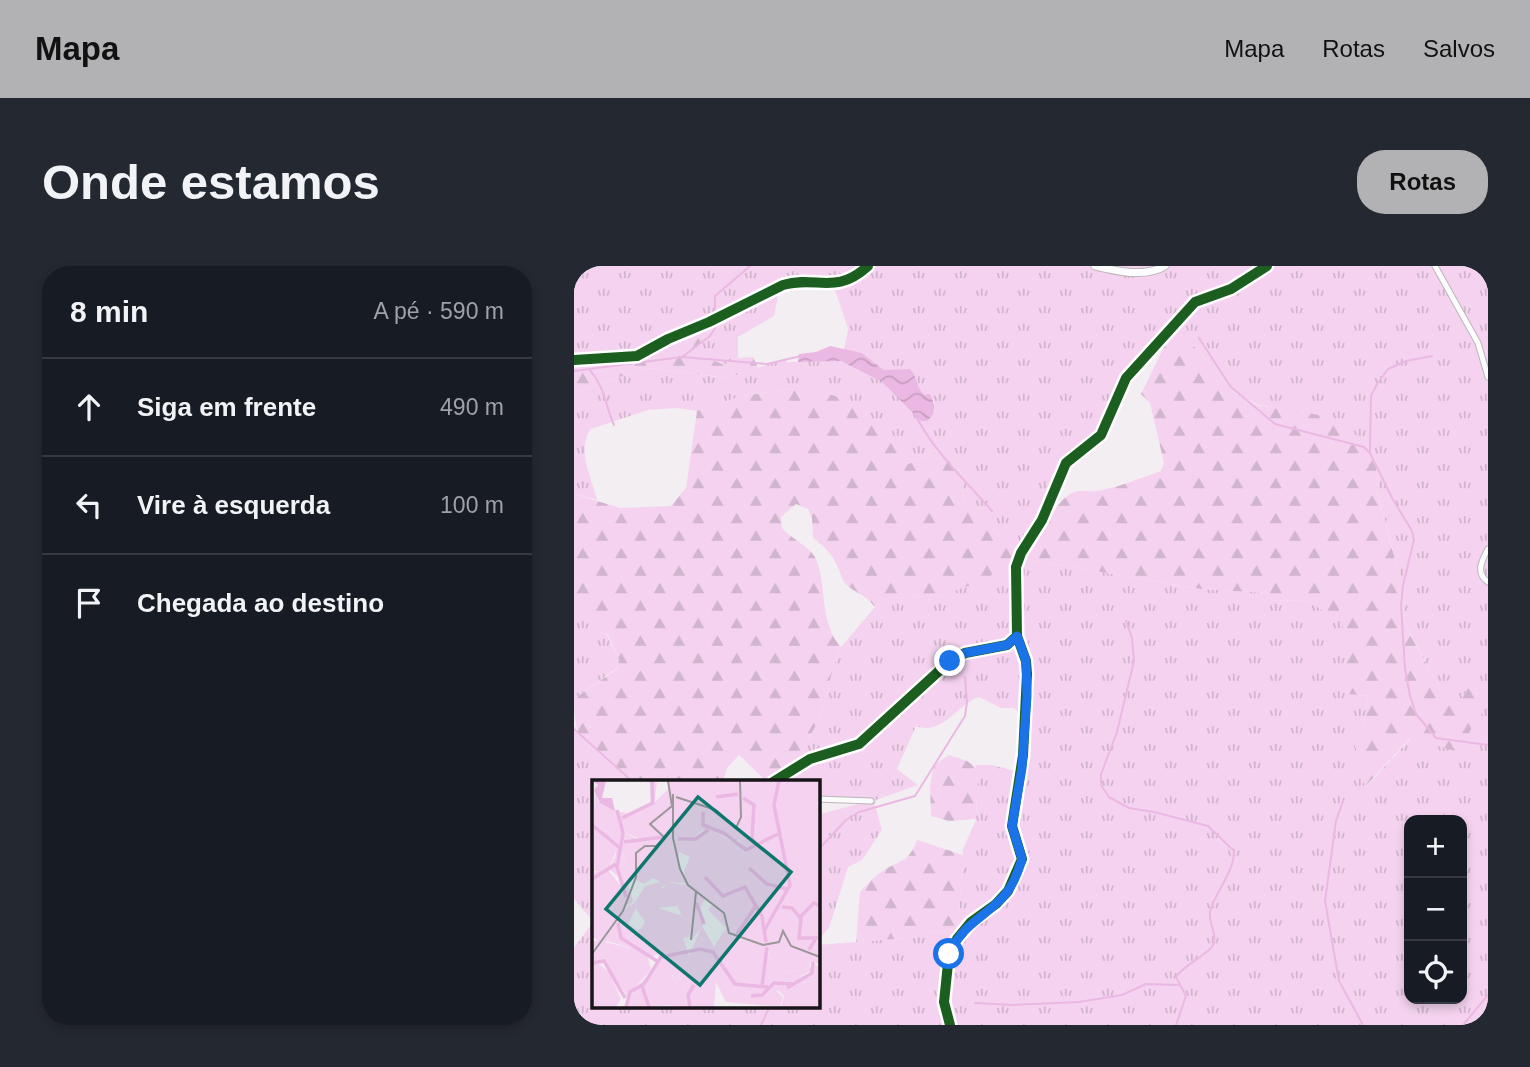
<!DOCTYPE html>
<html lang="pt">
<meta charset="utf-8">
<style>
:root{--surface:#171b24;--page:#242831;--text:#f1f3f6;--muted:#9ea1a6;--line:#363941;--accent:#b2b1b4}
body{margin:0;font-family:Arial,sans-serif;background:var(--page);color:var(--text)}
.controls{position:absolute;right:21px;bottom:21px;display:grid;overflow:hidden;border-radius:14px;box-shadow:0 4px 10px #0003}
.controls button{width:63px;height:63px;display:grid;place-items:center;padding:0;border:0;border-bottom:2px solid var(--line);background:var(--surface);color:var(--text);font:35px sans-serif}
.stop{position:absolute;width:21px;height:21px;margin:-16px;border:5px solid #1a73e8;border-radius:50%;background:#fff}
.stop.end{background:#1a73e8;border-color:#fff;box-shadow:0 2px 7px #0008}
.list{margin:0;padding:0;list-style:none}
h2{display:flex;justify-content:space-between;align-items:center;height:91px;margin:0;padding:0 28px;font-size:30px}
h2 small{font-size:23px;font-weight:400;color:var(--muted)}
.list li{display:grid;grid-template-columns:46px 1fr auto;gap:21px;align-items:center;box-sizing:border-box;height:98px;padding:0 28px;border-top:2px solid var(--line)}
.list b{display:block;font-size:26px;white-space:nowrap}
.list em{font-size:23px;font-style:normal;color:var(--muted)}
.icon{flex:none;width:38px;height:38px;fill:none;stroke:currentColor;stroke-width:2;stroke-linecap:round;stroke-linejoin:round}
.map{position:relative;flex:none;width:914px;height:759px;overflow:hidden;border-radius:28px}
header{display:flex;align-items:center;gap:42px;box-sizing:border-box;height:98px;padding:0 35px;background:var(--accent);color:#111}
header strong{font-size:33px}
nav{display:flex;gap:38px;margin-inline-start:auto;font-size:24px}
.intro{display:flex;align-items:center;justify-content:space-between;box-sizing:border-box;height:168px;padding:0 42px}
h1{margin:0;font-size:49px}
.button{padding:18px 32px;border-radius:28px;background:var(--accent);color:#111;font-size:24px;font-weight:700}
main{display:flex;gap:42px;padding:0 42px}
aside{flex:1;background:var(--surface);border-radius:28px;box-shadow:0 4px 10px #0003}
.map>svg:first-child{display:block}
</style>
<header>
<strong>Mapa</strong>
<nav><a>Mapa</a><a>Rotas</a><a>Salvos</a></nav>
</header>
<div class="intro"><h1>Onde estamos</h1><a class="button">Rotas</a></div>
<main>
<aside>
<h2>8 min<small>A pé · 590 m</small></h2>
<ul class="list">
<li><svg class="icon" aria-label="ahead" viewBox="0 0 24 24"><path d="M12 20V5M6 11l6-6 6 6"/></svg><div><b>Siga em frente</b></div><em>490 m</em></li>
<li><svg class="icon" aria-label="left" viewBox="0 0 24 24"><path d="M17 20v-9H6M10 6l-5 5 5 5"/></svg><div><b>Vire à esquerda</b></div><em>100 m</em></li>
<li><svg class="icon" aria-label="arrive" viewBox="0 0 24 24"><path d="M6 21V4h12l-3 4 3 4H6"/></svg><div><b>Chegada ao destino</b></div></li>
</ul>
</aside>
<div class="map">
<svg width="914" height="759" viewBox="0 0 914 759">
<defs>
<pattern id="grass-tufts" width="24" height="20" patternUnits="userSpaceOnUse" patternTransform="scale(1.75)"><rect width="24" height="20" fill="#f5d3f0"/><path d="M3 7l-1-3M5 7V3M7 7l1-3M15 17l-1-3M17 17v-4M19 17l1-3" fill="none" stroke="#d1b4cd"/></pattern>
<pattern id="forest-firs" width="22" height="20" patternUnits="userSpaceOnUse" patternTransform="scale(1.75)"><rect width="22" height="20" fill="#f5d3f0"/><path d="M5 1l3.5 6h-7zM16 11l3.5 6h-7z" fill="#d1b4cd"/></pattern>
<pattern id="water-waves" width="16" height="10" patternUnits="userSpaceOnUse" patternTransform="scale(1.75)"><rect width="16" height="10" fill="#ebb8e3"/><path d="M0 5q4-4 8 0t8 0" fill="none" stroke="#c99dc2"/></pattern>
</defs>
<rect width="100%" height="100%" fill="#f3eef2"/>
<!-- grass -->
<path fill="url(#grass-tufts)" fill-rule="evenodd" d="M 0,0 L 914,0 L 914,759 L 0,759 L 0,682 L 19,656 L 19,740 L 243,740 L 243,679 L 346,671 L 352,667 L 384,664 L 389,583 L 402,554 L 404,504 L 401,499 L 418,499 L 441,505 L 447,478 L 447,449 L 440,442 L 427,442 L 405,431 C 382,439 369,470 342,460 L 323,503 L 344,519 L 302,534 L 301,539 L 308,564 L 288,594 L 274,601 L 255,662 L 243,675 L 243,549 L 287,537 L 288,533 L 243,531 L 243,516 L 194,515 L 220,499 L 246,452 L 260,399 L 267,381 L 300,342 L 313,332 L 370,329 L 441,282 L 391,241 L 386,205 L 372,192 L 371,182 L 332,199 L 219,123 L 168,130 L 123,145 L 103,142 L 74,144 L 17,163 C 2,183 18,213 23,234 L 0,228 L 0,126 L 73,102 L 153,112 L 212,92 L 212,96 L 267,95 L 308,116 L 347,154 L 353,155 L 361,145 L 360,134 L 347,127 L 338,105 L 310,104 L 288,87 L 270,84 L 274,63 L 260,21 L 269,13 L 208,11 L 200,50 L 164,71 L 164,92 L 150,99 L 116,85 L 136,69 L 123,60 L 93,71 L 55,90 L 0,85 ZM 603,67 L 623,83 L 660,127 L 682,138 L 713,145 L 791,176 L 800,191 L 804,211 L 803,226 L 821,292 L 834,364 L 866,422 L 865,429 L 886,438 L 904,426 L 901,432 L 837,472 L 792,521 L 780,475 L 787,477 L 794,430 L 774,428 L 769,357 L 733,334 L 699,335 L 696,327 L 627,323 L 450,293 L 448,284 L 449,279 L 468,248 L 486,196 L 522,167 L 550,107 L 596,68 ZM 835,554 L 888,554 L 888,733 L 835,733 Z
M 0,329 C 12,349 10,359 33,369 L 45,394 L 43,402 L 0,433 Z
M 0,460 L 14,484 L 40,508 L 43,516 L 19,516 L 19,655 L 0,633 Z"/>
<!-- forest -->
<path fill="url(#forest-firs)" d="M 123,60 L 136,69 L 117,85 L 150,99 L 164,92 L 179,91 L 184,102 L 153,112 L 73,102 L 0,126 L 0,85 L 55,90 L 93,71 Z
M 603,67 L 623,83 L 660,127 L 682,139 L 745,149 L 769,159 L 791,176 L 800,191 L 804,211 L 803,226 L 826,312 L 834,365 L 866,422 L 866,429 L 886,438 L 893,422 L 904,425 L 901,432 L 911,444 L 881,485 L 836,472 L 791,521 L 780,475 L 787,476 L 794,430 L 774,428 L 768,357 L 733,334 L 699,335 L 695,327 L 627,323 L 450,293 L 448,284 L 456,267 C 478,259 480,235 500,226 C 508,223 515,226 522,225 C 544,222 566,212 587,205 L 590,197 L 576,137 L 567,128 L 596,68 Z
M 219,123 C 280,127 296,144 331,193 L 332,199 L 371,182 L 373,192 L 386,205 L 391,241 L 441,282 L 437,291 L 413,313 L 370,329 L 313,332 L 301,341 C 290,327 278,326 271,317 C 267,312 267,308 264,302 C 260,290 250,280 239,272 L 238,252 L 234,243 L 222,238 L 207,251 L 208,262 C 217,273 234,279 241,291 C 254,318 244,355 267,381 L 260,399 L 246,452 L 220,499 L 193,516 L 165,489 L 153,502 L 149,516 L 43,516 C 40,507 34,506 28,500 C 5,479 0,463 0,433 L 43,403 L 45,394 L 34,369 L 20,363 L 12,356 L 0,329 L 0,228 L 46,242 L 97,240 L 112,222 L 123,145 L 168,130 Z
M 375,489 L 393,495 L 404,503 L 402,553 L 375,555 L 357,550 L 356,519 L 360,499 Z
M 343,574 L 389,589 L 384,664 L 352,667 L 346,671 L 282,676 L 286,626 C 293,619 299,611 307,606 C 325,594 335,597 343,574 Z"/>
<!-- water -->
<path fill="url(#water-waves)" d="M 256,80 L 288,87 L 310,104 L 336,103 C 344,111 342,123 351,129 L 356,128 C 361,139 364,146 353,155 L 347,155 L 308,116 L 267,95 L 224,96 L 225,88 L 242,86 Z"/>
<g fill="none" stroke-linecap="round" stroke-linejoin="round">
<!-- stream -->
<path stroke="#ebb8e3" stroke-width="2" d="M 141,50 L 141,30 L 176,0
M 625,72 L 656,120 L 701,158 L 790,181 L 796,187 L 818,232 L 838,265 L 840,274 L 829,319 L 827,340 L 831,403 L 836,430 L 842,448 L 862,472 L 914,479
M 108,91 L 193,98 L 227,90
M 16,104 C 32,124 30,136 40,159
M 0,105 L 108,91 L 136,70 L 141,62 L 142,56
M 341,148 C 359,185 391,214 418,245
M 796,187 L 797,130 L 803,118 L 814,103 L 832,95 L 858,90
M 552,355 L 558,372 L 560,395 L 543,466 L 527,508 L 527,519 L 535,531 L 555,542 L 580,546 L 634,560 L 660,585 C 660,608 641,625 636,646 C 634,657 644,668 639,679 C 636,687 610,699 602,711 L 612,730 L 602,759
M 0,463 L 59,516
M 769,535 L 762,555 L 751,635 L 765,715 L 789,759
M 243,585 L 272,554 L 285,546 L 341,530 L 391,450 L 393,436 L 391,411
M 401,737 L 439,739 L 505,736 L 548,729 L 572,718 L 604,719
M 187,759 L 196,740
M 889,759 L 914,729"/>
<defs>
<path id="minor" d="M 861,0 L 904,77 L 914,111
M 914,283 C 908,294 901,307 914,316
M 199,516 L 236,493 L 285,478 L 376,395 L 391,387 L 433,379 L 443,370
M 243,533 L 297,535
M 376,759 L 370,736 L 375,688 L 383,673 L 397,656 L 422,638 L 434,625 L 448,593 L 438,560 L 449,489 L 453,408 L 452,395 L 443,370 L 442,301 L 447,287 L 468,254 L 492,197 L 527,169 L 552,112 L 621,36 L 657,23 L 693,0"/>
<path id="tertiary" d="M 521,0 C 542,5 571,12 591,0
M 0,94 L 63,90 L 94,73 L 135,56 L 209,19 C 243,9 261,30 294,0"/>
</defs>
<!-- minor casing -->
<use href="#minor" stroke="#bab6b9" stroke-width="7"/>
<!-- tertiary casing -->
<use href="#tertiary" stroke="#bab6b9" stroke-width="9"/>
<!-- minor -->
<use href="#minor" stroke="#fdfcfd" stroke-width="5"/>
<!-- tertiary -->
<use href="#tertiary" stroke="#fdfcfd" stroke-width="7"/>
<defs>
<path id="cycleway" d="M 0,94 L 63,90 L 94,73 L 135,56 L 209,19 C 243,9 261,30 294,0
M 199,516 L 236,493 L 285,478 L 376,395 L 391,387 L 433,379 L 443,370
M 376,759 L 370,736 L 375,688 L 383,673 L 397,656 L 422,638 L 434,625 L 448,593 L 438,560 L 449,489 L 453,408 L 452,395 L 443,370 L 442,301 L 447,287 L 468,254 L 492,197 L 527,169 L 552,112 L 621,36 L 657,23 L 693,0"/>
</defs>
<!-- cycleway casing -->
<use href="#cycleway" stroke="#fff" stroke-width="15"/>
<!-- cycleway -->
<use href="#cycleway" stroke="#1b5e20" stroke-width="10"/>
</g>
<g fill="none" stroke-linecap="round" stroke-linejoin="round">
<!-- route -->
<path stroke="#1a73e8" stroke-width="9" d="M 375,688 C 390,657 407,654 428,632 C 438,622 444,607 448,593 L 438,560 L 448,502 L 453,430 L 452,395 L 443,370 L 433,379 L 391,387 L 376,395"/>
</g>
<!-- overview -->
<g transform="translate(18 514)">
<rect width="228" height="228" fill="#f3eef2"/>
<path d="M 3,1 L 6,21 L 26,32 L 28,62 L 16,90 L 29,106 L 35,89 L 25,81 L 34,84 L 30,73 L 37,63 L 48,59 L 31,52 L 29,38 L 61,24 L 78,7 L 76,1 L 227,1 L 227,184 L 219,181 L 217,187 L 222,189 L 211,195 L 204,190 L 192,193 L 177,177 L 176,168 L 162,175 L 173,180 L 183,199 L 200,206 L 184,211 L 191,217 L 188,227 L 134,222 L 124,202 L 122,227 L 79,227 L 83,222 L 95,224 L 91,208 L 99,201 L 97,193 L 83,201 L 80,194 L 63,190 L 67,174 L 56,178 L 59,190 L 35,216 L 11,180 L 3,181 L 17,192 L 29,219 L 24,227 L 0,227 L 0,162 L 6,160 L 0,157 L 0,103 L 10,92 L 0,91 ZM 111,50 L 157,64 L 158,83 L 135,70 L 92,96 L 87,89 L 87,61 L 99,59 ZM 200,62 L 215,80 L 211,102 L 207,80 L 199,74 ZM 42,98 L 52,104 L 61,98 L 68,102 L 53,106 L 43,122 L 34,131 L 28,148 L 31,155 L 36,158 L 45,150 L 36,144 L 47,122 L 78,102 L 93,103 L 86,127 L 99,160 L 109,148 L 97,176 L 70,175 L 65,163 L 44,162 L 38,168 L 13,162 L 36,124 L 41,121 L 36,105 ZM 113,119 L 120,125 L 116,130 L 134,148 L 122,167 L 110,146 L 113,139 L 105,134 ZM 227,199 L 227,227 L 194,227 L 198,216 L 212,203 ZM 52,210 L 55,227 L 34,227 L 38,214 Z" fill="#f5d3f0" fill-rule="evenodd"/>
<path d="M 58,1 L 65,3 L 62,24 L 31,37 L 28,35 L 27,32 L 36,33 L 58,22 ZM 205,42 L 221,49 L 225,64 L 211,74 L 219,86 L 214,94 L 217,99 L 210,102 L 207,80 L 199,74 L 198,50 ZM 115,49 L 143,63 L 160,61 L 158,84 L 135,70 L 95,103 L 92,91 L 98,77 L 87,72 L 83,62 L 96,61 ZM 74,102 L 94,105 L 86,126 L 66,128 L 88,135 L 95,144 L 97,157 L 91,158 L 97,176 L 70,175 L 65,163 L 44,162 L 39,168 L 12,160 L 43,116 L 28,147 L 36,158 L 49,148 L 53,142 L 44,129 L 47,122 L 59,108 L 72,108 ZM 175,165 L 177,177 L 192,193 L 205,190 L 211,195 L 202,204 L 222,190 L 220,182 L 227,187 L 227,199 L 212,203 L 198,216 L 194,227 L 189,227 L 192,216 L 185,209 L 201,206 L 184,203 L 173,180 L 162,175 ZM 76,188 L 83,201 L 97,193 L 99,202 L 91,208 L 95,224 L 55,227 L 52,211 L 37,213 L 63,190 Z" fill="#f5d3f0"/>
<path d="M 24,32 L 31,37 L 31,52 L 49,61 L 34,67 L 30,74 L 34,84 L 25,81 L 35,89 L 33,102 L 18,90 L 0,103 L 1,93 L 18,87 L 24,75 L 23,65 L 28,62 Z" fill="#f5d3f0"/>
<path d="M 1,1 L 14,1 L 10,18 L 20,18 L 23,31 L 8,23 L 2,10 L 6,5 Z" fill="#ebb8e3"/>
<path fill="none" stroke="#ebb8e3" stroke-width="3.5" d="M 124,17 L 146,14M 151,18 L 162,25 L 160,58 L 164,63M 25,30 L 31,53 L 25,87 L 34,117M 111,32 L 111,45 L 132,53 L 154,70 L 186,54M 30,38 L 61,23 L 60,1M 0,45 L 28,68M 86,59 L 104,59 L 116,50M 32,62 L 71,57M 157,88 L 175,104 L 195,109M 113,97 L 131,116 L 153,107 L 170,136 L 174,162M 0,99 L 24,84M 104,122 L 112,144M 190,127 L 200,128 L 209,139 L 207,158 L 224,158 L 217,170M 208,137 L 222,123 L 228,126M 26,143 L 29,158 L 65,181M 172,151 L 198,105 L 182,25 L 187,1M 145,154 L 163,127M 0,183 L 12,181 L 33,218M 50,206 L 57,227M 170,206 L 175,167M 195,208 L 220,193 L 221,182M 159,216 L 170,215 L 182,203 L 200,204M 34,227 L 38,212 L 52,204 L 69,177 L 108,169 L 121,172 L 143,204 L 176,207M 98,227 L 96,215 L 102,205"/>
<path fill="none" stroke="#9b979a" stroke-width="2" d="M 81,14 L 81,58 L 88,89 L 96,105 L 132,133 L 137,153 L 171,165 L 187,162 L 191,151 L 199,166 L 228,177M 84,17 L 124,30 L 144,48 L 149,37 L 148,1M 99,160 L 104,112M 0,174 L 31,131 L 44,97 L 44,73 L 53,66 L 64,66 L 73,58 L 58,44 L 80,26 L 76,1"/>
<path fill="#0f766e" fill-opacity="0.15" stroke="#0f766e" stroke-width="3.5" d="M 106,17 L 199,92 L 108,205 L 14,129 Z"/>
<rect width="228" height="228" fill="none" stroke="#171517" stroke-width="3.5"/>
</g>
</svg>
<div class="controls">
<button>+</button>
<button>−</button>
<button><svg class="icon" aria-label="locate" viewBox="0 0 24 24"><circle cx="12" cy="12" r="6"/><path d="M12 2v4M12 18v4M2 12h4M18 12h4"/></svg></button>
</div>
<div class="stop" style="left:375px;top:688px"></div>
<div class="stop end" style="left:376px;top:395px"></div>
</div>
</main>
